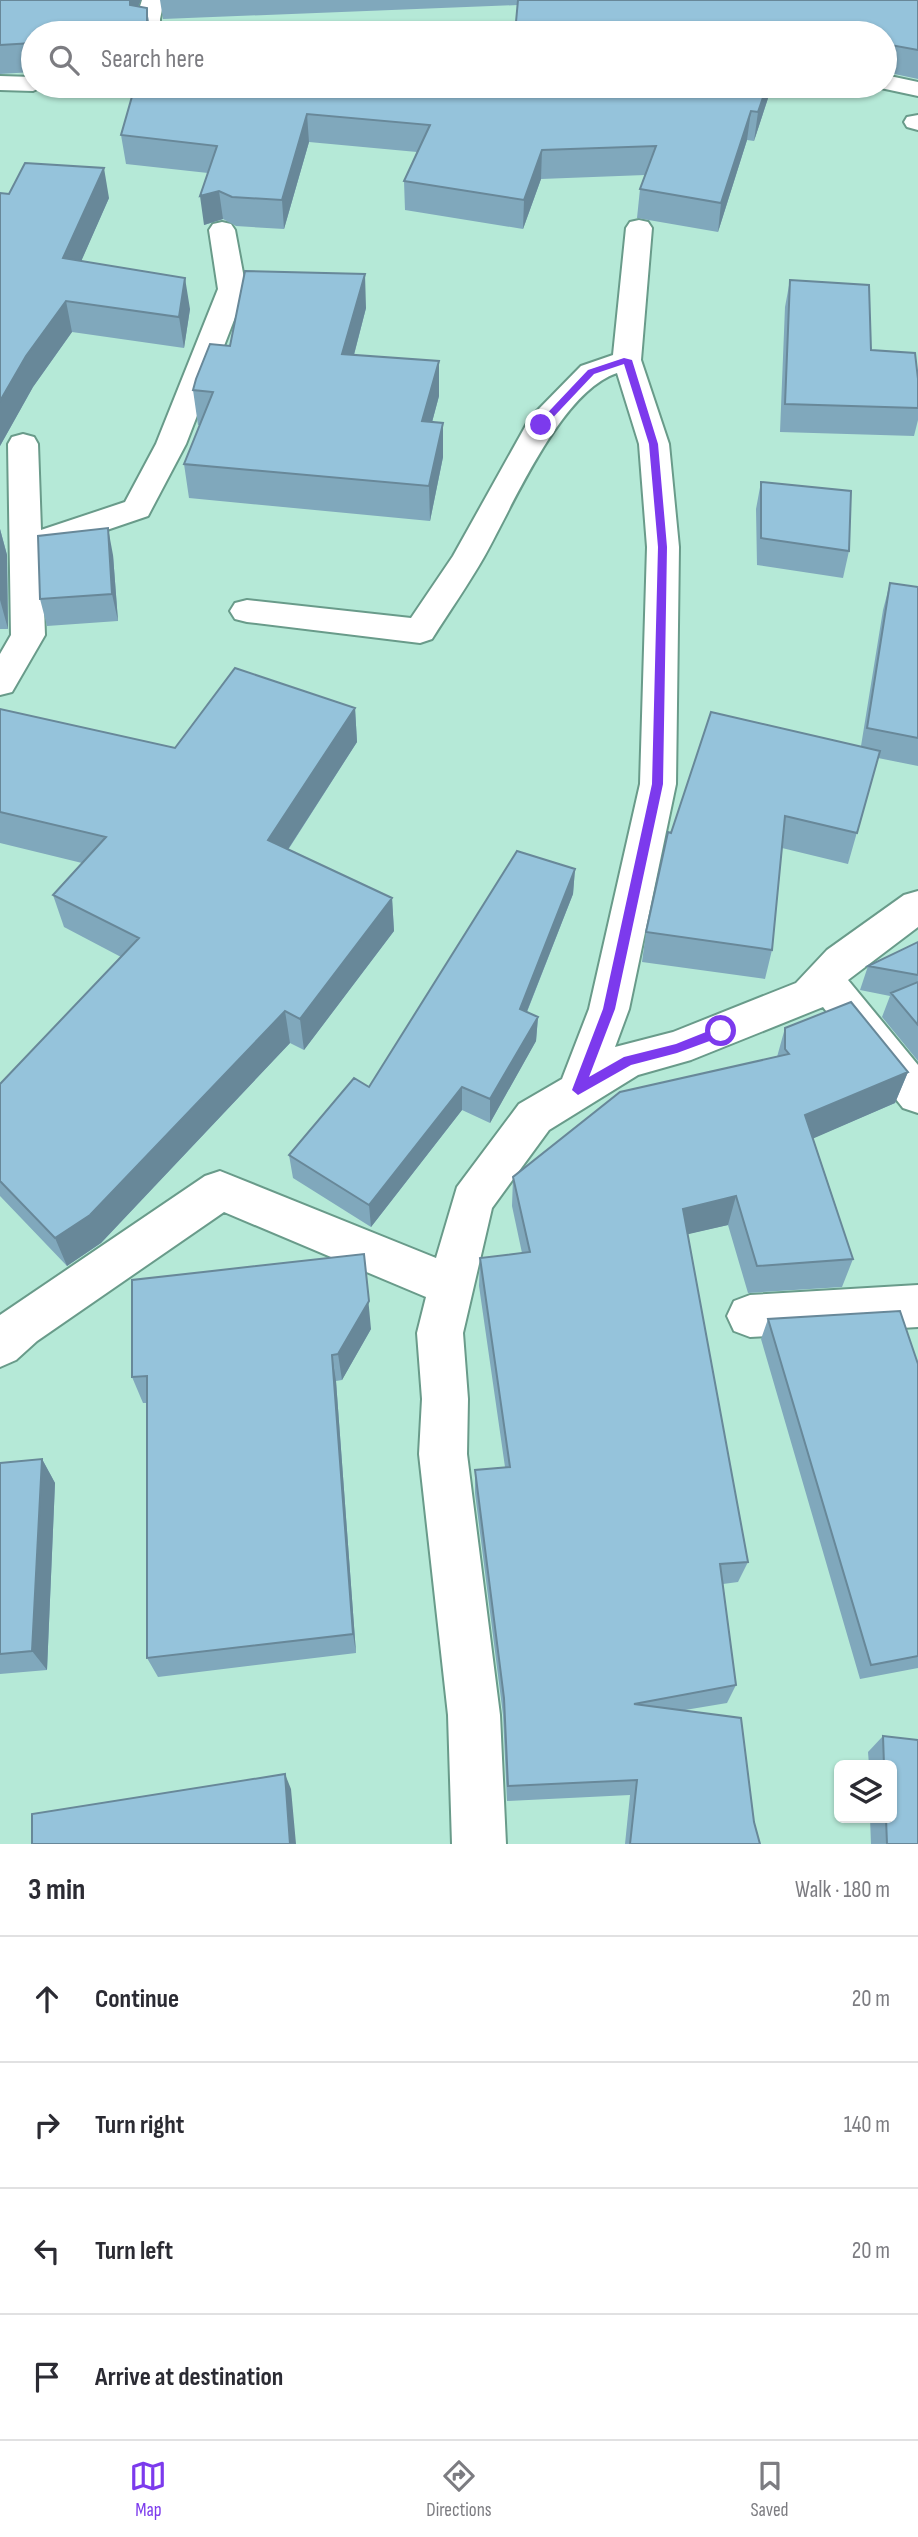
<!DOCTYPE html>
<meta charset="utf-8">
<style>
:root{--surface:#fff;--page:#f2f2f3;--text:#2b2b33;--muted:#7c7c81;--line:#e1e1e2;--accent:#7c3aed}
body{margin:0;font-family:"Sofia Sans Condensed",sans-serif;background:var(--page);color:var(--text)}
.controls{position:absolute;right:21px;bottom:21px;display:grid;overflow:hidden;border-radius:10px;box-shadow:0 2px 5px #0004}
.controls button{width:63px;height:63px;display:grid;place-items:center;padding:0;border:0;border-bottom:2px solid var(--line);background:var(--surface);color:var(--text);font:35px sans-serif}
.stop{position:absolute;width:21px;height:21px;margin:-16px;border:5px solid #7c3aed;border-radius:50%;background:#fff}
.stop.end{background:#7c3aed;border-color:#fff;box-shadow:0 2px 7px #0008}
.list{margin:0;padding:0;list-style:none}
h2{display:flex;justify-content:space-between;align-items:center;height:91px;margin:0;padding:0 28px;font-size:30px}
h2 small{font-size:23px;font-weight:400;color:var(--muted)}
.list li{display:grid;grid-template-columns:46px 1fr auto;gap:21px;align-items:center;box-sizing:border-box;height:126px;padding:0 28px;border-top:2px solid var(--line)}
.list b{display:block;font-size:26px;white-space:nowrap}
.list em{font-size:23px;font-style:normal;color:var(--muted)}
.icon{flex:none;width:38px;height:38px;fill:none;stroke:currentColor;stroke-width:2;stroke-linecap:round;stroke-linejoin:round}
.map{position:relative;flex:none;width:918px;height:1844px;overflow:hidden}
.search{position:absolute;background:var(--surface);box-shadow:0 2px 5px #0004;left:21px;right:21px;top:21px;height:77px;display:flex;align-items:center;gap:18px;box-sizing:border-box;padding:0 24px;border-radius:38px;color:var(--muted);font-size:26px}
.sheet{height:595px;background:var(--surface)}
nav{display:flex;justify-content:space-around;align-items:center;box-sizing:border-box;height:98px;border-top:2px solid var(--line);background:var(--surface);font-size:19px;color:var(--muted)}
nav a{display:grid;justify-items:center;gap:4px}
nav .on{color:var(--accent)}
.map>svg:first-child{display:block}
</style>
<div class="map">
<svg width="918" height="1844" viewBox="0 0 918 1844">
<rect width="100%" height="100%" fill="#b5e9d7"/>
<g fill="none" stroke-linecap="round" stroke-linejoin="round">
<defs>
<path id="minor" d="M 142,0 L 164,0 L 160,19 L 160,33 L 137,33 L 136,19 Z
M 885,75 L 918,82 L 918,96 L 876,87 L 885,86 Z
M 0,76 L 33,77 L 33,86 L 44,86 L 33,91 L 0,90 Z
M 918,115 L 918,130 L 907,127 L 904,122 L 907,117 Z
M 639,220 L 648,222 L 652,228 L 641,360 L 669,444 L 679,547 L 676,784 L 629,1009 L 615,1047 L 673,1032 L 796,983 L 827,950 L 904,895 L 918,891 L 918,927 L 848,980 L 918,1065 L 918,1113 L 903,1108 L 823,1007 L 691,1060 L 638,1075 L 549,1130 L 492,1208 L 463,1333 L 468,1399 L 467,1454 L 500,1715 L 506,1844 L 452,1844 L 448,1715 L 419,1454 L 422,1399 L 417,1333 L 426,1297 L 224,1212 L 37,1341 L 16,1360 L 0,1367 L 0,1315 L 205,1176 L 220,1171 L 436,1258 L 457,1187 L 519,1104 L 562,1079 L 589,1009 L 640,784 L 647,547 L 639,444 L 617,373 C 560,392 513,506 484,557 C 468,585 449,612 432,639 L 420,643 L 247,622 L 235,619 L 230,611 L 235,603 L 247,600 L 411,618 L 453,556 L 530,418 L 581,366 L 613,355 L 626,228 L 630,222 Z
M 222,222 L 231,224 L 235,230 L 246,289 L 186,444 L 148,516 L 42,552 L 45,635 L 12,692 L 0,695 L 0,654 L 11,635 L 8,444 L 12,437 L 23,434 L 34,437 L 38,444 L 41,530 L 125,502 L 156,444 L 218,289 L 209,230 L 213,224 Z
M 918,1285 L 918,1327 L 750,1337 L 734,1331 L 727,1316 L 734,1301 L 750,1295 Z"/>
</defs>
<!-- minor casing -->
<use href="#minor" stroke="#699b8a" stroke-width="4"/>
<!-- minor -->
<use href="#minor" fill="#fff" fill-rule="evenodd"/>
</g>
<!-- wall -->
<path fill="#80a8bc" d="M 0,0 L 141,0 L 138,7 L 147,8 L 150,33 L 33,33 L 33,72 L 0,74 Z
M 160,0 L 918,0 L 918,79 L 885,72 L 885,33 L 515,33 L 518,5 L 163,19 Z
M 135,86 L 772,86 L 754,141 L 747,140 L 718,232 L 637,218 L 640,189 L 645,175 L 541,179 L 523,229 L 405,210 L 404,181 L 417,152 L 309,142 L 284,229 L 236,226 L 223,219 L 204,225 L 208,173 L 126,164 L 121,135 Z
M 0,193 L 109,198 L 81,261 L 190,309 L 184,348 L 72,332 L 33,387 L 0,446 Z
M 790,280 L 871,350 L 918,379 L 918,420 L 914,436 L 780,432 L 785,307 Z
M 366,308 L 354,355 L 439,396 L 432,422 L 443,457 L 430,521 L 189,498 L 184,464 L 200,425 L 198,425 L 193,390 L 230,346 Z
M 761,482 L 849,551 L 843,578 L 757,565 L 756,509 Z
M 0,529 L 7,555 L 8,629 L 0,629 Z
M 113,555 L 118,621 L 47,626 L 40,599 Z
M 890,583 L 918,587 L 918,766 L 878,758 L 848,864 L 782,848 L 772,950 L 765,979 L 642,962 L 646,932 L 671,833 L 861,746 L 883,610 Z
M 355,708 L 357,742 L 288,850 L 392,898 L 394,931 L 304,1050 L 290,1043 L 101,1243 L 67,1266 L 0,1196 L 0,1084 L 121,957 L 64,927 L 53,895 L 82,863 L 0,843 L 0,709 L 175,748 Z
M 575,869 L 573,894 L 527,1012 L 538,1017 L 536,1041 L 490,1123 L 462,1110 L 371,1227 L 293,1178 L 289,1155 L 369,1087 Z
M 918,942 L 918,1061 L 882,1017 L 890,996 L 860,990 L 868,966 Z
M 785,1028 L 908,1072 L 895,1103 L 813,1138 L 853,1259 L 842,1287 L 748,1293 L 728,1225 L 687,1234 L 748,1562 L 738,1582 L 723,1584 L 736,1685 L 727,1703 L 685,1710 L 754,1822 L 760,1844 L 625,1844 L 630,1795 L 507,1801 L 503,1715 L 475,1493 L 475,1470 L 505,1467 L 479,1286 L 480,1258 L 522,1253 L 512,1206 L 513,1177 L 777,1057 Z
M 768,1319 L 918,1364 L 918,1668 L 860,1679 L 761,1339 Z
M 371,1329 L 342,1380 L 336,1381 L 356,1653 L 158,1677 L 147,1658 L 147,1403 L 143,1403 L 132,1377 Z
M 42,1459 L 55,1483 L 47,1670 L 0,1674 L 0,1463 Z
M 883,1736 L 918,1844 L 871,1844 L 870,1818 L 892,1818 L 892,1765 L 869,1765 L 868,1752 Z"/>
<!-- shaded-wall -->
<path fill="#688899" d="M 130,0 L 141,0 L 133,18 L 130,5 Z
M 147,8 L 150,33 L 147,33 Z
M 767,86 L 772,86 L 754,141 L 758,112 Z
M 751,111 L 747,140 L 718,232 L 721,203 Z
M 307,114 L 309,142 L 284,229 L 282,200 Z
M 542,150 L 541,179 L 523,229 L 524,200 Z
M 104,168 L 109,198 L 69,289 L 63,258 Z
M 219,191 L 223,219 L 204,225 L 200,196 Z
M 365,274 L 366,308 L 345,389 L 342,354 Z
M 185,278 L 190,309 L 184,348 L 179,317 Z
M 66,301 L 72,332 L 33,387 L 0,446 L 0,401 L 26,356 Z
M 439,361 L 439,396 L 423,456 L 422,421 Z
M 443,423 L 443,457 L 430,521 L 429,486 Z
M 108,528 L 113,555 L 118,621 L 112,594 Z
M 0,529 L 7,555 L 8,629 L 0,600 Z
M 355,708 L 357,742 L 272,874 L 268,840 Z
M 575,869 L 573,894 L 518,1034 L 520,1009 Z
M 392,898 L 394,931 L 304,1050 L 300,1019 Z
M 285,1011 L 290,1043 L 101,1243 L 67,1266 L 55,1238 Z
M 538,1017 L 536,1041 L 490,1123 L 490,1099 Z
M 908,1072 L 895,1103 L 796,1146 L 805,1115 Z
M 462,1087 L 462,1110 L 371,1227 L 369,1205 Z
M 736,1196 L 728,1225 L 676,1237 L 683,1209 Z
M 364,1254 L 371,1329 L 342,1380 L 338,1354 Z
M 332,1355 L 336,1381 L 356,1653 L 353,1634 Z
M 42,1459 L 55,1483 L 47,1670 L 32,1651 Z
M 285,1774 L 291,1789 L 296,1844 L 290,1844 Z"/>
<!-- building -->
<path fill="#95c3db" stroke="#688899" stroke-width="2" d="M 0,0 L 130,0 L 130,5 L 147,8 L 147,33 L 33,33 L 33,43 L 0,45 Z
M 518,0 L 918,0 L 918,50 L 885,44 L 885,33 L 801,33 L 785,31 L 784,33 L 515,33 Z
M 135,86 L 767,86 L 758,112 L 751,111 L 721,203 L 640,189 L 656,146 L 542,150 L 524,200 L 404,181 L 430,125 L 307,114 L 282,200 L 232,197 L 219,191 L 200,196 L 217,146 L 121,135 Z
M 25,163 L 104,168 L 63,258 L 185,278 L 179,317 L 66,301 L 26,356 L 0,401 L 0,193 L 9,194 Z
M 245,271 L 365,274 L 342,354 L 439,361 L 422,421 L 443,423 L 429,486 L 184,464 L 213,392 L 193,390 L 196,379 L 210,344 L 230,346 Z
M 790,280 L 869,285 L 871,350 L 915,353 L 918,379 L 918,408 L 785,404 Z
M 761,482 L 851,491 L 849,551 L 761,538 Z
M 108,528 L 112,594 L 40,599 L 38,536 Z
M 890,583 L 918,587 L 918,738 L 867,728 Z
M 235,668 L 355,708 L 268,840 L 392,898 L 300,1019 L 285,1011 L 90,1215 L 55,1238 L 0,1181 L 0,1084 L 139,938 L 53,895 L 106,837 L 0,812 L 0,709 L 175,748 Z
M 711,712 L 880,751 L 857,833 L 785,816 L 772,950 L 646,932 L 668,832 L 671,833 Z
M 517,851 L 575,869 L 520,1009 L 538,1017 L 490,1099 L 462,1087 L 369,1205 L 289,1155 L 354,1078 L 369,1087 Z
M 918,942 L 918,975 L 868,966 Z
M 918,982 L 918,1025 L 891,993 Z
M 851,1002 L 908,1072 L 805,1115 L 853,1259 L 757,1266 L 736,1196 L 683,1209 L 748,1562 L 720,1564 L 736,1685 L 634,1704 L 741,1718 L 754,1822 L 760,1844 L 630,1844 L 637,1780 L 508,1786 L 504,1698 L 475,1470 L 510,1467 L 480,1258 L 530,1252 L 513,1177 L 620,1092 L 789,1054 L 785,1049 L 785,1028 Z
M 364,1254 L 369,1301 L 338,1354 L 332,1355 L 353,1634 L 147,1658 L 147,1376 L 132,1377 L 132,1280 Z
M 900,1311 L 918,1364 L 918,1656 L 871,1665 L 768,1319 Z
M 42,1459 L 32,1651 L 0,1654 L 0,1463 Z
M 883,1736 L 918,1740 L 918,1844 L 887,1844 L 886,1818 L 892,1818 L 892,1765 L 884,1765 Z
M 285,1774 L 290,1844 L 32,1844 L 32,1814 Z"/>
<!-- route -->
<path fill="#7c3aed" d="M 624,358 L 632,360 L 658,444 L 667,547 L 663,784 L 615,1009 L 589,1077 L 624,1057 L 676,1044 L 721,1026 L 727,1031 L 726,1035 L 677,1053 L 631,1065 L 578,1095 L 572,1090 L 603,1009 L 652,784 L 658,547 L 649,444 L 624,364 L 594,374 L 544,427 L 536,425 L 588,370 Z"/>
</svg>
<div class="controls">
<button><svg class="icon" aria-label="layers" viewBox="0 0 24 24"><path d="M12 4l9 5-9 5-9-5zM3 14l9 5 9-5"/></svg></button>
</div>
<div class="stop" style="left:721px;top:1031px"></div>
<div class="stop end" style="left:541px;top:425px"></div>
<div class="search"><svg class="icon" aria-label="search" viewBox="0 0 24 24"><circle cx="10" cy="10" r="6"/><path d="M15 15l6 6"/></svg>Search here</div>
</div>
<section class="sheet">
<h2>3 min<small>Walk · 180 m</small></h2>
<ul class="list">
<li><svg class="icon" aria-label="ahead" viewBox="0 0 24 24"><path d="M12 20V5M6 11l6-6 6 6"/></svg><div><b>Continue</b></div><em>20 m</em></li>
<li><svg class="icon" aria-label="right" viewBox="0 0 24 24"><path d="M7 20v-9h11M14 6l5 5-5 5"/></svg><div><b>Turn right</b></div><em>140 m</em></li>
<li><svg class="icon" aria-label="left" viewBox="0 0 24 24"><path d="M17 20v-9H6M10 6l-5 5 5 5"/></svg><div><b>Turn left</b></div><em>20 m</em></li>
<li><svg class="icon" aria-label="arrive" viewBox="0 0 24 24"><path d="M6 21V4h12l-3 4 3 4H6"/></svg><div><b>Arrive at destination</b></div></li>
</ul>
</section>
<nav>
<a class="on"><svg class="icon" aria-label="map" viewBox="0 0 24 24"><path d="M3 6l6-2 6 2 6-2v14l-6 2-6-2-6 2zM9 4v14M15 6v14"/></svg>Map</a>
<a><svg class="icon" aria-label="directions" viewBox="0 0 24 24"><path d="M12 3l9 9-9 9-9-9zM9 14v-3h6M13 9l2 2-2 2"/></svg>Directions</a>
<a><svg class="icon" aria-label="saved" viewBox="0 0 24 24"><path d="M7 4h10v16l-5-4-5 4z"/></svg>Saved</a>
</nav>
